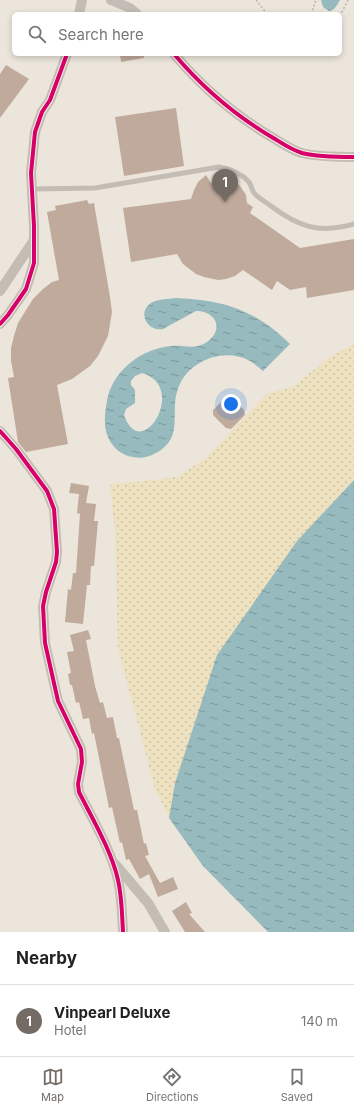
<!DOCTYPE html>
<style>
:root{--surface:#fff;--page:#f6f6f6;--text:#222;--muted:#767676;--line:#e0e0e0;--accent:#736b64}
body{margin:0;font-family:Inter,sans-serif;background:var(--page);color:var(--text)}
.you{position:absolute;left:231px;top:404px;width:14px;height:14px;margin:-10px;border:3px solid #fff;border-radius:50%;background:#1a73e8;box-shadow:0 0 0 6px #1a73e833}
.badge{display:grid;place-items:center;width:26px;height:26px;border-radius:50%;background:var(--accent);color:#fff;font-size:13px;font-weight:700}
.pin{position:absolute;translate:-50% -33px;filter:drop-shadow(0 1px 2px #0008)}
.pin::after{content:'';position:absolute;top:21px;width:14px;height:12px;background:inherit;clip-path:polygon(0 0,100% 0,50% 100%)}
.list{margin:0;padding:0;list-style:none}
h2{display:flex;justify-content:space-between;align-items:center;height:52px;margin:0;padding:0 16px;font-size:17px}
h2 small{font-size:13px;font-weight:400;color:var(--muted)}
.list li{display:grid;grid-template-columns:26px 1fr auto;gap:12px;align-items:center;box-sizing:border-box;height:72px;padding:0 16px;border-top:1px solid var(--line)}
.list b{display:block;font-size:15px;white-space:nowrap}
.list p{margin:0;font-size:13px;white-space:nowrap;color:var(--muted)}
.list em{font-size:13px;font-style:normal;color:var(--muted)}
.icon{flex:none;width:22px;height:22px;fill:none;stroke:currentColor;stroke-width:2;stroke-linecap:round;stroke-linejoin:round}
.map{position:relative;flex:none;width:354px;height:932px;overflow:hidden}
.search{position:absolute;background:var(--surface);box-shadow:0 2px 6px #0003;left:12px;right:12px;top:12px;height:44px;display:flex;align-items:center;gap:10px;box-sizing:border-box;padding:0 14px;border-radius:6px;color:var(--muted);font-size:15px}
.sheet{height:124px;background:var(--surface)}
nav{display:flex;justify-content:space-around;align-items:center;box-sizing:border-box;height:56px;border-top:1px solid var(--line);background:var(--surface);font-size:11px;color:var(--muted)}
nav a{display:grid;justify-items:center;gap:2px}
nav .on{color:var(--accent)}
.map>svg:first-child{display:block}
</style>
<div class="map">
<svg width="354" height="932" viewBox="0 0 354 932">
<defs>
<pattern id="sand-dots" width="8" height="8" patternUnits="userSpaceOnUse"><rect width="8" height="8" fill="#eee1bf"/><path d="M2 2h.1M6 6h.1" fill="none" stroke="#cdc1a4" stroke-width="1.8" stroke-linecap="round"/></pattern>
<pattern id="water-ripples" width="26" height="14" patternUnits="userSpaceOnUse"><rect width="26" height="14" fill="#96babd"/><path d="M2 4q2-2 4 0t4 0M15 11q2-2 4 0t4 0" fill="none" stroke="#7b9799"/></pattern>
</defs>
<rect width="100%" height="100%" fill="#ebe5db"/>
<!-- sand -->
<path fill="url(#sand-dots)" d="M 354,344 L 354,480 L 297,541 L 175,783 L 169,818 L 155,789 L 118,648 L 115,531 L 110,484 L 136,482 L 177,477 L 206,458 L 267,394 L 294,386 L 331,356 Z"/>
<!-- water -->
<path fill="url(#water-ripples)" fill-rule="evenodd" d="M 321,0 L 340,0 C 337,5 335,10 329,11 L 323,7 Z
M 176,298 C 223,300 256,310 290,344 L 263,371 C 258,367 254,363 248,360 C 224,348 190,360 179,386 C 168,411 186,437 156,453 C 149,457 141,459 133,457 C 122,456 112,447 108,437 C 103,427 105,411 107,401 C 112,371 142,348 172,346 C 184,345 196,350 207,342 C 224,330 217,311 196,311 L 163,329 C 147,332 137,312 151,303 C 157,299 169,299 176,298 ZM 142,373 C 189,386 141,465 124,415 L 126,409 L 135,403 L 135,390 L 131,385 L 131,381 L 135,376 Z
M 354,480 L 354,932 L 268,932 L 203,866 L 169,818 L 175,783 L 217,655 L 297,541 Z"/>
<!-- building -->
<path fill="#c0aa9c" d="M 120,54 L 144,54 L 144,58 L 121,62 Z
M 6,65 L 29,79 L 0,118 L 0,74 Z
M 176,108 L 184,166 L 124,176 L 115,117 Z
M 206,175 L 211,183 L 223,179 L 233,181 L 240,186 L 246,195 L 247,203 L 253,207 L 250,213 L 300,248 L 354,239 L 354,290 L 307,298 L 306,287 L 290,290 L 277,281 L 272,290 L 243,270 L 235,276 L 226,279 L 218,280 L 204,277 L 196,274 L 183,264 L 177,254 L 131,262 L 123,208 L 191,199 L 194,190 L 198,182 Z
M 87,200 L 89,204 L 94,203 L 110,297 L 112,312 L 108,336 L 98,356 L 90,366 L 72,379 L 57,385 L 68,444 L 26,452 L 18,442 L 8,378 L 14,377 L 11,361 L 11,348 L 14,336 L 18,323 L 33,299 L 43,289 L 52,282 L 59,280 L 47,212 L 56,210 L 55,206 Z
M 230,396 L 244,410 L 245,415 L 231,429 L 226,428 L 213,415 L 213,410 L 226,397 Z
M 71,483 L 89,486 L 86,503 L 96,504 L 94,521 L 98,521 L 94,566 L 91,566 L 90,585 L 87,585 L 83,624 L 65,622 L 68,589 L 71,590 L 73,573 L 76,573 L 80,514 L 77,513 L 79,494 L 69,493 Z
M 88,630 L 91,639 L 86,640 L 95,686 L 100,703 L 103,702 L 107,718 L 113,717 L 117,738 L 119,738 L 134,810 L 137,810 L 144,844 L 146,843 L 149,855 L 145,856 L 160,883 L 173,877 L 178,889 L 158,897 L 149,874 L 140,879 L 129,859 L 126,860 L 122,842 L 120,843 L 112,807 L 109,808 L 94,733 L 92,734 L 89,718 L 83,719 L 79,702 L 76,703 L 72,685 L 70,685 L 68,674 L 71,673 L 67,652 L 74,651 L 70,635 Z
M 186,902 L 192,913 L 189,914 L 205,932 L 185,932 L 172,911 Z"/>
<g fill="none" stroke-linecap="round" stroke-linejoin="round">
<!-- path -->
<path stroke="#bcb5ae" stroke-width="1.5" stroke-dasharray="2 2" stroke-linecap="butt" d="M 256,0 L 267,14
M 311,14 L 316,0
M 340,16 L 348,0"/>
<!-- lane -->
<path stroke="#c3bdb5" stroke-width="5" d="M 32,189 L 95,188 L 219,167 C 230,169 241,173 249,182 C 251,185 252,190 254,193 C 258,198 266,202 271,206 C 299,227 319,234 354,224"/>
<!-- street -->
<path stroke="#c3bdb5" stroke-width="10" d="M 111,0 L 130,8 L 137,14
M 79,14 L 82,0
M 174,54 C 202,87 237,117 275,139 C 283,144 292,150 302,153 C 318,157 337,157 354,157
M 0,291 L 34,240
M 0,324 L 8,315 L 26,289 L 34,263 L 34,226 L 31,173 L 35,132 L 42,112 L 50,100 L 67,54
M 0,431 L 16,449 L 47,491 L 54,509 L 57,552 L 56,562 L 46,592 L 43,606 L 45,643 L 58,701 L 81,749 L 82,762 L 78,784 L 79,792 C 92,818 112,852 118,880 C 122,897 122,915 123,932
M 115,864 L 148,903 L 165,932"/>
<defs>
<path id="cycleway" d="M 174,54 C 202,87 237,117 275,139 C 283,144 292,150 302,153 C 318,157 337,157 354,157
M 0,324 L 8,315 L 26,289 L 34,263 L 34,226 L 31,173 L 35,132 L 42,112 L 50,100 L 67,54
M 0,431 L 16,449 L 47,491 L 54,509 L 57,552 L 56,562 L 46,592 L 43,606 L 45,643 L 58,701 L 81,749 L 82,762 L 78,784 L 79,792 C 92,818 112,852 118,880 C 122,897 122,915 123,932"/>
</defs>
<!-- cycleway casing -->
<use href="#cycleway" stroke="#faf0e0" stroke-width="6"/>
<!-- cycleway -->
<use href="#cycleway" stroke="#d6006c" stroke-width="4"/>
</g>
</svg>
<div class="you"></div>
<div class="pin badge" style="left:225px;top:202px">1</div>
<div class="search"><svg class="icon" aria-label="search" viewBox="0 0 24 24"><circle cx="10" cy="10" r="6"/><path d="M15 15l6 6"/></svg>Search here</div>
</div>
<section class="sheet">
<h2>Nearby<small></small></h2>
<ul class="list">
<li><span class="badge">1</span><div><b>Vinpearl Deluxe</b><p>Hotel</p></div><em>140 m</em></li>
</ul>
</section>
<nav>
<a class="on"><svg class="icon" aria-label="map" viewBox="0 0 24 24"><path d="M3 6l6-2 6 2 6-2v14l-6 2-6-2-6 2zM9 4v14M15 6v14"/></svg>Map</a>
<a><svg class="icon" aria-label="directions" viewBox="0 0 24 24"><path d="M12 3l9 9-9 9-9-9zM9 14v-3h6M13 9l2 2-2 2"/></svg>Directions</a>
<a><svg class="icon" aria-label="saved" viewBox="0 0 24 24"><path d="M7 4h10v16l-5-4-5 4z"/></svg>Saved</a>
</nav>
